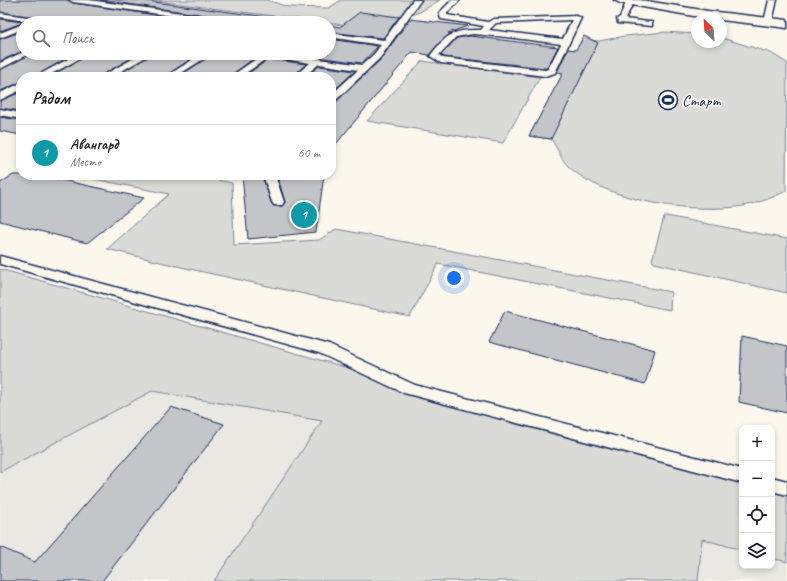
<!DOCTYPE html>
<html lang="ru">
<meta charset="utf-8">
<style>
:root{--surface:#fff;--page:#f6f6f6;--text:#202124;--muted:#757577;--line:#e0e0e0;--accent:#7c3aed}
body{margin:0;font-family:Caveat,sans-serif;background:var(--page);color:var(--text)}
.controls{position:absolute;right:12px;bottom:12px;display:grid;overflow:hidden;border-radius:8px;box-shadow:0 2px 6px #0003}
.controls button{width:36px;height:36px;display:grid;place-items:center;padding:0;border:0;border-bottom:1px solid var(--line);background:var(--surface);color:var(--text);font:20px sans-serif}
.compass{position:absolute;left:691px;top:12px;width:36px;height:36px;border-radius:50%;background:var(--surface);box-shadow:0 2px 6px #0003;rotate:335deg}
.you{position:absolute;left:454px;top:278px;width:14px;height:14px;margin:-10px;border:3px solid #fff;border-radius:50%;background:#1a73e8;box-shadow:0 0 0 6px #1a73e833}
.badge{display:grid;place-items:center;width:26px;height:26px;border-radius:50%;background:var(--accent);color:#fff;font-size:13px;font-weight:700}
.pin{position:absolute;translate:-50% -50%;border:2px solid #fff;box-shadow:0 1px 4px #0006}
.list{margin:0;padding:0;list-style:none}
h2{display:flex;justify-content:space-between;align-items:center;height:52px;margin:0;padding:0 16px;font-size:17px}
h2 small{font-size:13px;font-weight:400;color:var(--muted)}
.list li{display:grid;grid-template-columns:26px 1fr auto;gap:12px;align-items:center;box-sizing:border-box;height:56px;padding:0 16px;border-top:1px solid var(--line)}
.list b{display:block;font-size:15px;white-space:nowrap}
.list p{margin:0;font-size:13px;white-space:nowrap;color:var(--muted)}
.list em{font-size:13px;font-style:normal;color:var(--muted)}
.icon{flex:none;width:22px;height:22px;fill:none;stroke:currentColor;stroke-width:2;stroke-linecap:round;stroke-linejoin:round}
.map{position:relative;flex:none;width:787px;height:581px;overflow:hidden}
.search{position:absolute;background:var(--surface);box-shadow:0 2px 6px #0003;left:16px;top:16px;width:320px;height:44px;display:flex;align-items:center;gap:10px;box-sizing:border-box;padding:0 14px;border-radius:22px;color:var(--muted);font-size:15px}
.panel{position:absolute;background:var(--surface);box-shadow:0 2px 6px #0003;left:16px;top:72px;width:320px;height:108px;border-radius:16px}
.map>svg:first-child{display:block}
</style>
<div class="map">
<svg width="787" height="581" viewBox="0 0 787 581">
<rect width="100%" height="100%" fill="#fbf7ec"/>
<filter id="ink" filterUnits="userSpaceOnUse"><feTurbulence type="fractalNoise" baseFrequency=".025" numOctaves="2"/><feDisplacementMap in="SourceGraphic" scale="8" xChannelSelector="R" yChannelSelector="G"/><feConvolveMatrix kernelMatrix="1 2 1 2 8 2 1 2 1" color-interpolation-filters="sRGB"/></filter>
<g filter="url(#ink)">
<!-- built -->
<path fill="#eae8e2" d="M 73,321 L 742,507 L 742,566 L 772,566 L 772,515 L 787,519 L 787,581 L 0,581 L 0,383 Z"/>
<!-- green -->
<path fill="#dadad7" stroke="#7a849a" d="M 149,0 L 267,0 L 288,7 L 329,8 L 341,0 L 440,0 L 420,12 L 374,29 Z
M 665,32 L 697,34 L 697,42 L 721,42 L 722,38 L 771,53 L 787,63 L 786,191 C 772,198 759,203 743,206 C 694,214 607,202 569,167 C 560,159 558,148 551,139 L 529,136 L 582,39 L 599,41 L 625,36 Z
M 422,61 L 540,77 L 503,143 L 367,121 Z
M 74,175 L 194,175 L 232,183 L 234,245 L 319,240 L 336,229 L 671,292 L 670,310 L 438,264 L 410,317 L 185,268 L 107,249 L 169,194 Z
M 666,216 L 787,239 L 787,293 L 654,263 L 652,260 L 664,217 Z
M 0,269 L 742,480 L 742,550 L 702,539 L 698,581 L 214,581 L 322,421 L 152,391 L 0,472 Z
M 772,489 L 787,493 L 787,562 L 772,558 Z"/>
<!-- building -->
<path fill="#c3c5c9" stroke="#1b2f5e" d="M 0,0 L 68,0 L 73,3 L 211,23 L 59,23 L 54,20 L 0,12 Z
M 100,0 L 139,0 L 312,23 L 244,23 L 239,20 Z
M 360,12 L 399,17 L 383,38 L 329,32 L 329,25 L 340,27 Z
M 0,19 L 29,23 L 22,23 L 0,31 Z
M 410,19 L 468,26 L 448,33 L 450,34 L 440,42 L 429,55 L 412,52 L 331,150 L 331,104 L 335,103 L 381,59 Z
M 23,31 L 23,51 L 0,61 L 0,39 Z
M 470,36 L 558,47 L 547,68 L 545,68 L 444,57 L 441,55 L 457,38 Z
M 584,36 L 598,43 L 551,139 L 529,136 L 563,73 L 557,72 L 568,49 L 576,50 Z
M 329,39 L 378,46 L 362,63 L 287,53 L 329,53 Z
M 32,53 L 76,53 L 34,77 L 21,77 L 21,82 L 0,91 L 0,70 Z
M 91,53 L 140,53 L 99,77 L 49,77 Z
M 154,53 L 200,53 L 164,77 L 114,77 Z
M 214,53 L 253,53 L 257,56 L 229,77 L 178,77 Z
M 269,59 L 306,64 L 292,77 L 243,77 Z
M 319,66 L 355,71 L 331,93 L 331,77 L 305,77 Z
M 21,92 L 21,111 L 0,108 L 0,101 Z
M 0,117 L 21,120 L 21,135 L 0,131 Z
M 13,175 L 39,175 L 144,198 L 87,243 L 0,221 L 0,183 Z
M 242,175 L 262,175 L 271,202 L 274,206 L 282,206 L 285,202 L 277,175 L 324,175 L 316,232 L 248,239 Z
M 505,311 L 655,350 L 645,384 L 489,342 Z
M 742,336 L 787,346 L 787,413 L 739,402 Z
M 171,407 L 224,424 L 102,581 L 0,581 L 0,547 L 35,562 Z"/>
<g fill="none" stroke-linecap="round" stroke-linejoin="round">
<defs>
<path id="lane" d="M 69,0 L 89,0 L 239,21 L 243,23 L 222,23 L 73,2 Z
M 413,0 L 421,0 L 380,58 L 334,102 L 331,103 L 331,95 L 358,70 L 319,64 L 303,77 L 293,77 L 310,63 L 269,57 L 240,77 L 230,77 L 260,56 L 254,53 L 276,53 L 362,65 L 374,54 L 381,45 L 329,37 L 329,33 L 384,40 Z
M 452,0 L 460,0 L 447,13 L 447,15 L 488,22 L 494,19 L 577,16 L 581,18 L 555,73 L 545,76 L 441,63 L 430,56 C 446,35 453,29 481,30 L 484,26 L 441,19 L 439,13 ZM 572,20 L 563,39 L 489,30 L 496,23 ZM 473,34 L 506,37 L 561,44 L 548,69 L 545,70 L 443,58 L 439,55 L 456,37 Z
M 627,0 L 631,0 L 634,2 L 625,19 L 649,22 L 652,22 L 652,26 L 618,23 L 617,19 L 620,17 Z
M 769,0 L 777,0 L 772,22 L 768,24 L 764,22 Z
M 0,13 L 54,21 L 58,23 L 39,23 L 0,17 Z
M 23,24 L 23,29 L 0,38 L 0,33 Z
M 23,52 L 23,53 L 31,53 L 0,69 L 0,63 Z
M 79,53 L 90,53 L 46,77 L 35,77 Z
M 143,53 L 153,53 L 111,77 L 100,77 Z
M 203,53 L 213,53 L 175,77 L 165,77 Z
M 21,83 L 21,90 L 0,100 L 0,93 Z
M 0,109 L 21,113 L 21,119 L 0,115 Z
M 263,175 L 275,175 L 284,202 L 282,205 L 274,205 L 272,202 Z
M 0,256 L 329,345 L 415,385 L 742,469 L 742,483 L 404,393 L 319,353 L 0,264 Z
M 772,477 L 787,481 L 787,495 L 772,491 Z"/>
<path id="secondary" d="M 614,0 L 640,0 L 708,11 L 787,20 L 787,28 L 721,20 L 721,18 L 705,18 L 620,3 Z"/>
</defs>
<!-- lane casing -->
<use href="#lane" stroke="#1b2f5e" stroke-width="3"/>
<!-- secondary casing -->
<use href="#secondary" stroke="#1b2f5e" stroke-width="3"/>
<!-- lane -->
<use href="#lane" fill="#fbf7ec" fill-rule="evenodd"/>
<!-- secondary -->
<use href="#secondary" fill="#fbf7ec" fill-rule="evenodd"/>
</g>
</g>
<!-- icons -->
<defs>
<symbol id="stadium-ring" viewBox="-11 -11 22 22"><circle r="9.5" fill="#fbf7ec" stroke="#1b2f5e" stroke-width="1.5"/><path d="M0-5a6.5 5 0 1 0 0 10a6.5 5 0 1 0 0-10ZM-3.5-1.8h7v3.6h-7Z" fill="#1b2f5e"/></symbol>
</defs>
<g fill-rule="evenodd">
<use href="#stadium-ring" x="657" y="89" width="22" height="22"/>
</g>
<g text-anchor="middle" stroke-width="3.5" stroke-linejoin="round" paint-order="stroke">
<!-- far-poi labels -->
<g font-size="16" fill="#1b2f5e" stroke="#fbf7ec" text-anchor="start">
<text x="682" y="106">Старт</text>
</g>
</g>
</svg>
<div class="controls">
<button>+</button>
<button>−</button>
<button><svg class="icon" aria-label="locate" viewBox="0 0 24 24"><circle cx="12" cy="12" r="6"/><path d="M12 2v4M12 18v4M2 12h4M18 12h4"/></svg></button>
<button><svg class="icon" aria-label="layers" viewBox="0 0 24 24"><path d="M12 4l9 5-9 5-9-5zM3 14l9 5 9-5"/></svg></button>
</div>
<svg class="compass" viewBox="-18 -18 36 36"><path d="M0-13l5 13h-10z" fill="#e53935"/><path d="M0 13l5-13h-10z" fill="#757577"/></svg>
<div class="you"></div>
<div class="pin badge" style="left:304px;top:215px;background:#0f9aa8">1</div>
<div class="search"><svg class="icon" aria-label="search" viewBox="0 0 24 24"><circle cx="10" cy="10" r="6"/><path d="M15 15l6 6"/></svg>Поиск</div>
<section class="panel">
<h2>Рядом<small></small></h2>
<ul class="list">
<li><span class="badge" style="background:#0f9aa8">1</span><div><b>Авангард</b><p>Место</p></div><em>60 m</em></li>
</ul>
</section>
</div>
